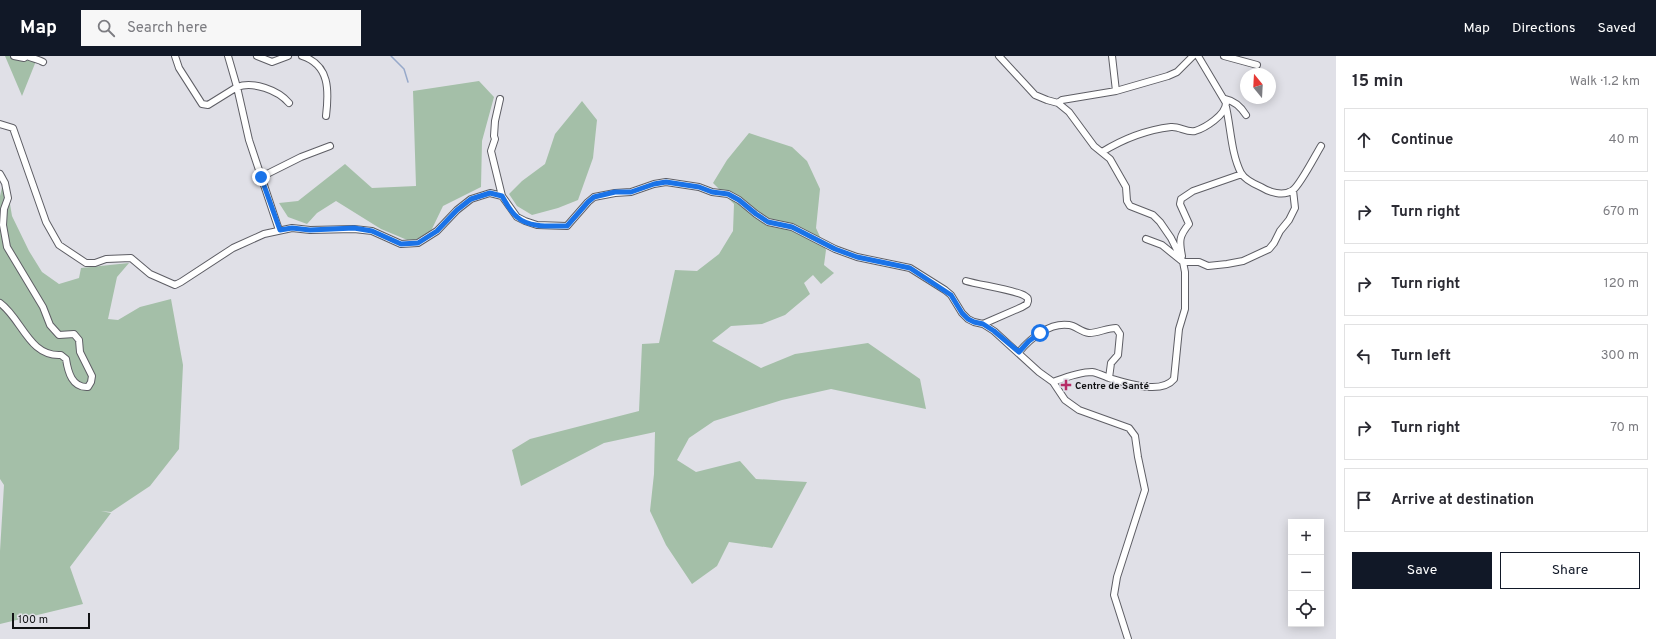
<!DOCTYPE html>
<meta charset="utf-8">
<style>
:root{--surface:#fff;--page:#f7f7f7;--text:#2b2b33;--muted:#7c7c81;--line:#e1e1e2;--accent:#111827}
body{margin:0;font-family:Overpass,sans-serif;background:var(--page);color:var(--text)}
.controls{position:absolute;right:12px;bottom:12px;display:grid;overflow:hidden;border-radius:0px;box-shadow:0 2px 10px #0003}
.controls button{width:36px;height:36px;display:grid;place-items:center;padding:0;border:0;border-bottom:1px solid var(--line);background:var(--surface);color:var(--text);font:20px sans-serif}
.compass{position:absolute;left:1240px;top:12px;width:36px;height:36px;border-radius:50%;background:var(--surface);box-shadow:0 2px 10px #0003;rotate:342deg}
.scale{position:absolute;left:12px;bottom:10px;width:78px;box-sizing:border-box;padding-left:4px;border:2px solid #121315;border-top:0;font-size:11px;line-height:14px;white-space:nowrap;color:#121315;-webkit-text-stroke:3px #e0e0e7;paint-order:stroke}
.stop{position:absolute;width:12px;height:12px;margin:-9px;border:3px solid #1a73e8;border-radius:50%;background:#fff}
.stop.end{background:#1a73e8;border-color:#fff;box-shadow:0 1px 4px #0008}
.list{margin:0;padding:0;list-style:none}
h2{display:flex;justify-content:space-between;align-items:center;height:52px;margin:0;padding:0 16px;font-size:17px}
h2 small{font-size:13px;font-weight:400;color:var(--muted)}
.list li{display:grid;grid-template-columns:26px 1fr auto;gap:12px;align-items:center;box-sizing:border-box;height:64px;margin:0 8px 8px;padding:0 8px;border:1px solid var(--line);border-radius:0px}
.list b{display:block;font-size:15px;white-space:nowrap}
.list em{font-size:13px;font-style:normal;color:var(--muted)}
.actions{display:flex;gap:8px;padding:12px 16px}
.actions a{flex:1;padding:9px 0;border:1px solid var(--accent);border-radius:0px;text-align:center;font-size:14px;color:var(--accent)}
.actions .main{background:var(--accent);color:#fff}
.icon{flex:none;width:22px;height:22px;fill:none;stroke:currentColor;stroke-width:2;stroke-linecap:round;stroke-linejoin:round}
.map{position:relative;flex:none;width:1336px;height:583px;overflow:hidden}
header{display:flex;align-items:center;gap:24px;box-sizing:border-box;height:56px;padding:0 20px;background:var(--accent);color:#fff}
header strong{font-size:19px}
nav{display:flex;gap:22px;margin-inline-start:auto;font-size:14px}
.search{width:280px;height:36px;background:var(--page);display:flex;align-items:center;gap:10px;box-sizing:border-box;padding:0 14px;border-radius:0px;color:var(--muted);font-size:15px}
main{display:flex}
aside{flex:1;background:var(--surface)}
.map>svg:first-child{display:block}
</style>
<header>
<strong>Map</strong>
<div class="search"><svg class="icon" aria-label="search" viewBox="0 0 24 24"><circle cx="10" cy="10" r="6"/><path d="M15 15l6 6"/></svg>Search here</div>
<nav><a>Map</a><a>Directions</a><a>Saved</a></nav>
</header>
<main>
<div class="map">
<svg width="1336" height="583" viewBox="0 0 1336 583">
<rect width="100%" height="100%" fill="#e0e0e7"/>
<!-- green -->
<path fill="#a4bfa8" d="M 5,0 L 38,0 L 22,40 Z
M 479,25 L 494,41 L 482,85 L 481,131 L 443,150 L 431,175 L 412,186 L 381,173 L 336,145 L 317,157 L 307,168 L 288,161 L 279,147 L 298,145 L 345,108 L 372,132 L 416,130 L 413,35 Z
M 582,45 L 597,64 L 593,102 L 578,144 L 558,152 L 532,159 L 517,150 L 509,138 L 522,125 L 545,108 L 555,78 Z
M 749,77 L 792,91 L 807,105 L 820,133 L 816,172 L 826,194 L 824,209 L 834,217 L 821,228 L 813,219 L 804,227 L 810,238 L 785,259 L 762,268 L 731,270 L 712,285 L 761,312 L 795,298 L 868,287 L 920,323 L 926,353 L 831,333 L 782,344 L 714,365 L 689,382 L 677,404 L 696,416 L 740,405 L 756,423 L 807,426 L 772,492 L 729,486 L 717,510 L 692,528 L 666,489 L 650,455 L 654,418 L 655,376 L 604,387 L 521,430 L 512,394 L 530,383 L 639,355 L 642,288 L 659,287 L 675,214 L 697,215 L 719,198 L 733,175 L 734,148 L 713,127 L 727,104 Z
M 5,118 L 12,160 L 29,195 L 42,216 L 59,228 L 79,222 L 81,212 L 129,207 L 117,221 L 108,263 L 118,264 L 140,251 L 171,243 L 183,309 L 179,393 L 150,430 L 111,456 L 101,455 L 111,457 L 70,511 L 83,548 L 0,568 L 0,495 L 4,429 L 0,423 L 0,140 Z"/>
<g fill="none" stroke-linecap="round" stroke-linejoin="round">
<!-- stream -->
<path stroke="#97a9ca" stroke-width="1.5" d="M 391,0 L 404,13 L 408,26"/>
<defs>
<path id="minor" d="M 14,0 L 24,2 L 27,0 C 33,3 38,3 43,6
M 175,0 L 179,12 L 202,48 L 208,49 L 237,31 L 249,84 L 279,174
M 228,0 L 237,31 C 253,25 278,34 289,47
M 257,0 L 272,6 L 288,0
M 302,0 C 330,9 329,35 326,60
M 999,0 L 1035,39 L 1047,44 L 1058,47 L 1069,56 L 1094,90 L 1110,103 L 1126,131 L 1127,145 L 1130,150 L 1153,159 L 1160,166 L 1171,182 L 1183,206 L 1185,216 L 1185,253 L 1179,273 L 1174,323 C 1161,339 1126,327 1109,322 C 1104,320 1098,317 1092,316 C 1079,316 1064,322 1053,326 L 1065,344 L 1079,354 L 1129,372 L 1135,380 L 1138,401 L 1145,434 L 1117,521 L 1114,539 L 1128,583
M 1112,0 L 1116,35
M 1224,0 L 1257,9
M 500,43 L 495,65 L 494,80 L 495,83 L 491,95 L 502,140 L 517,161 L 525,165 L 537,169 L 567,170 L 588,146 L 594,141 L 615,137 L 631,136 L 654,128 L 666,126 L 699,131 L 712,136 L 728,138 L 739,144 L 756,158 L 768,166 L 792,171 L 835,193 L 857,201 L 910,212 L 945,234 L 951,239 L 962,257 L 968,263 L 974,266 L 983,268 L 994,275 L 1039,316 L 1053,326
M 1225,43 C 1235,45 1241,51 1246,59
M 1058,47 L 1062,44 L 1116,35 L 1168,20 L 1177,16 L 1193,0
M 1226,51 C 1231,73 1231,97 1241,117 C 1245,124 1254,128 1261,131 C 1269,136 1283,141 1293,134 C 1300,129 1315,100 1321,90
M 0,68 L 13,72 L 46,166 L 59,189 L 86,207 L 95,207 L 106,203 L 131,202 L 150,218 L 175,229 L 181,226 L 233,192 L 264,178 L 292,172 L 310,174 L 354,173 L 372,175 L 401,188 L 418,187 L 437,175 L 457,154 L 471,143 L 490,137 L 502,140
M 1102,96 C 1123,83 1146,74 1171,71 C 1179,70 1187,77 1195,75 C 1205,72 1226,59 1226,47 L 1198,0
M 0,118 L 5,127 L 8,142 L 4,153 L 3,169 L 7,191 L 43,251 L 50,269 L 59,279 L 74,278 L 79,284 L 80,296 L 92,320 L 91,326 L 88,331 C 72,332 68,316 66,303 L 61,299 C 29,301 22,263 0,247
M 261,121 L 301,101 L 330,90
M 1146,183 L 1162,189 L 1183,206 L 1199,206 L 1208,210 L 1227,208 L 1243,205 L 1269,193 L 1274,187 L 1280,175 L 1289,164 L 1295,152 L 1293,134
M 1182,200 C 1179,185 1179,180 1189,168 L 1180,148 L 1181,143 L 1193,135 L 1242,118
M 966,225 C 979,229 1016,234 1025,240 C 1028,242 1028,242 1028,245 L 1027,248 L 1022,251 L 983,268
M 1019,296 C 1030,283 1049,266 1069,269 C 1076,270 1081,276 1089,277 C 1098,277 1107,272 1116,272 L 1120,278 L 1118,299 L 1111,307 L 1109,322"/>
</defs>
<!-- minor casing -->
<use href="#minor" stroke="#5e5e65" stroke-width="8"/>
<!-- minor -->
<use href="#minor" stroke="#fff" stroke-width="6"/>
</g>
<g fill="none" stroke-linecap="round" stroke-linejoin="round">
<!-- route -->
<path stroke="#1a73e8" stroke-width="5" d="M 261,121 L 280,174 L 292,172 L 310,174 L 354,172 L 372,175 L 401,188 L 418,187 L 437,175 L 457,154 L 471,143 L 490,137 L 502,140 C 506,147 510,155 517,161 C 529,172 551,170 567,170 L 588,146 L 594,141 L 615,136 L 631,136 L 654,128 L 666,126 L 699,131 L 712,136 L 728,138 L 739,144 L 756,158 L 768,166 L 792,171 L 835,193 L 857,201 L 910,212 L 951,239 L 962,257 L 968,263 L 974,266 L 983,268 L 994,275 L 1019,296 L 1029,285 L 1040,277"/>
</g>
<!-- markers -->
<path fill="#b72b65" stroke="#e0e0e7" stroke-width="1.5" d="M1064 323h4v4h4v4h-4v4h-4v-4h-4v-4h4z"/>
<g text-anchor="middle" stroke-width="3" stroke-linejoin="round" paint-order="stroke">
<!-- poi labels -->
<g font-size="10" font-weight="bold" fill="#121315" stroke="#e0e0e7" text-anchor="start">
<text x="1075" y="333">Centre de Santé</text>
</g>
</g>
</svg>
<div class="controls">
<button>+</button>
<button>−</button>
<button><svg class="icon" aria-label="locate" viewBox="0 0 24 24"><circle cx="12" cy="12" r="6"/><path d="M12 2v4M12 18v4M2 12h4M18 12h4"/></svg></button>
</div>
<svg class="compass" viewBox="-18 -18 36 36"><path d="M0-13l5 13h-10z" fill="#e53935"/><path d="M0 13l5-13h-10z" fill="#7c7c81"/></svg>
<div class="scale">100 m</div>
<div class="stop" style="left:1040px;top:277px"></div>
<div class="stop end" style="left:261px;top:121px"></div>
</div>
<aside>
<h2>15 min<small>Walk · 1.2 km</small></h2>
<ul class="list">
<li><svg class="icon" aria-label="ahead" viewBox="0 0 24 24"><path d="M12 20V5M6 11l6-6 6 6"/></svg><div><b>Continue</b></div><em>40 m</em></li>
<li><svg class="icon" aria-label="right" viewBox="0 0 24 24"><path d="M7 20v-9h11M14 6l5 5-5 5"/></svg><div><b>Turn right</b></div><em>670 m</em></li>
<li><svg class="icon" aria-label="right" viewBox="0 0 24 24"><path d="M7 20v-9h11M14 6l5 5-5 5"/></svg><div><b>Turn right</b></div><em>120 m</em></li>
<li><svg class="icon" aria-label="left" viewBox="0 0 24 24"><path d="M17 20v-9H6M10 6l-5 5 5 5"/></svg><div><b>Turn left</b></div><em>300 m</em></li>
<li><svg class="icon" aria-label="right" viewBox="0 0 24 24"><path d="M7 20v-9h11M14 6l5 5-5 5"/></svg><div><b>Turn right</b></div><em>70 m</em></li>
<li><svg class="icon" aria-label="arrive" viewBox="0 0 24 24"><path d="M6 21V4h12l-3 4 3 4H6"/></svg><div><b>Arrive at destination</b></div></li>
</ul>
<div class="actions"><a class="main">Save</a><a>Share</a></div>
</aside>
</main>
